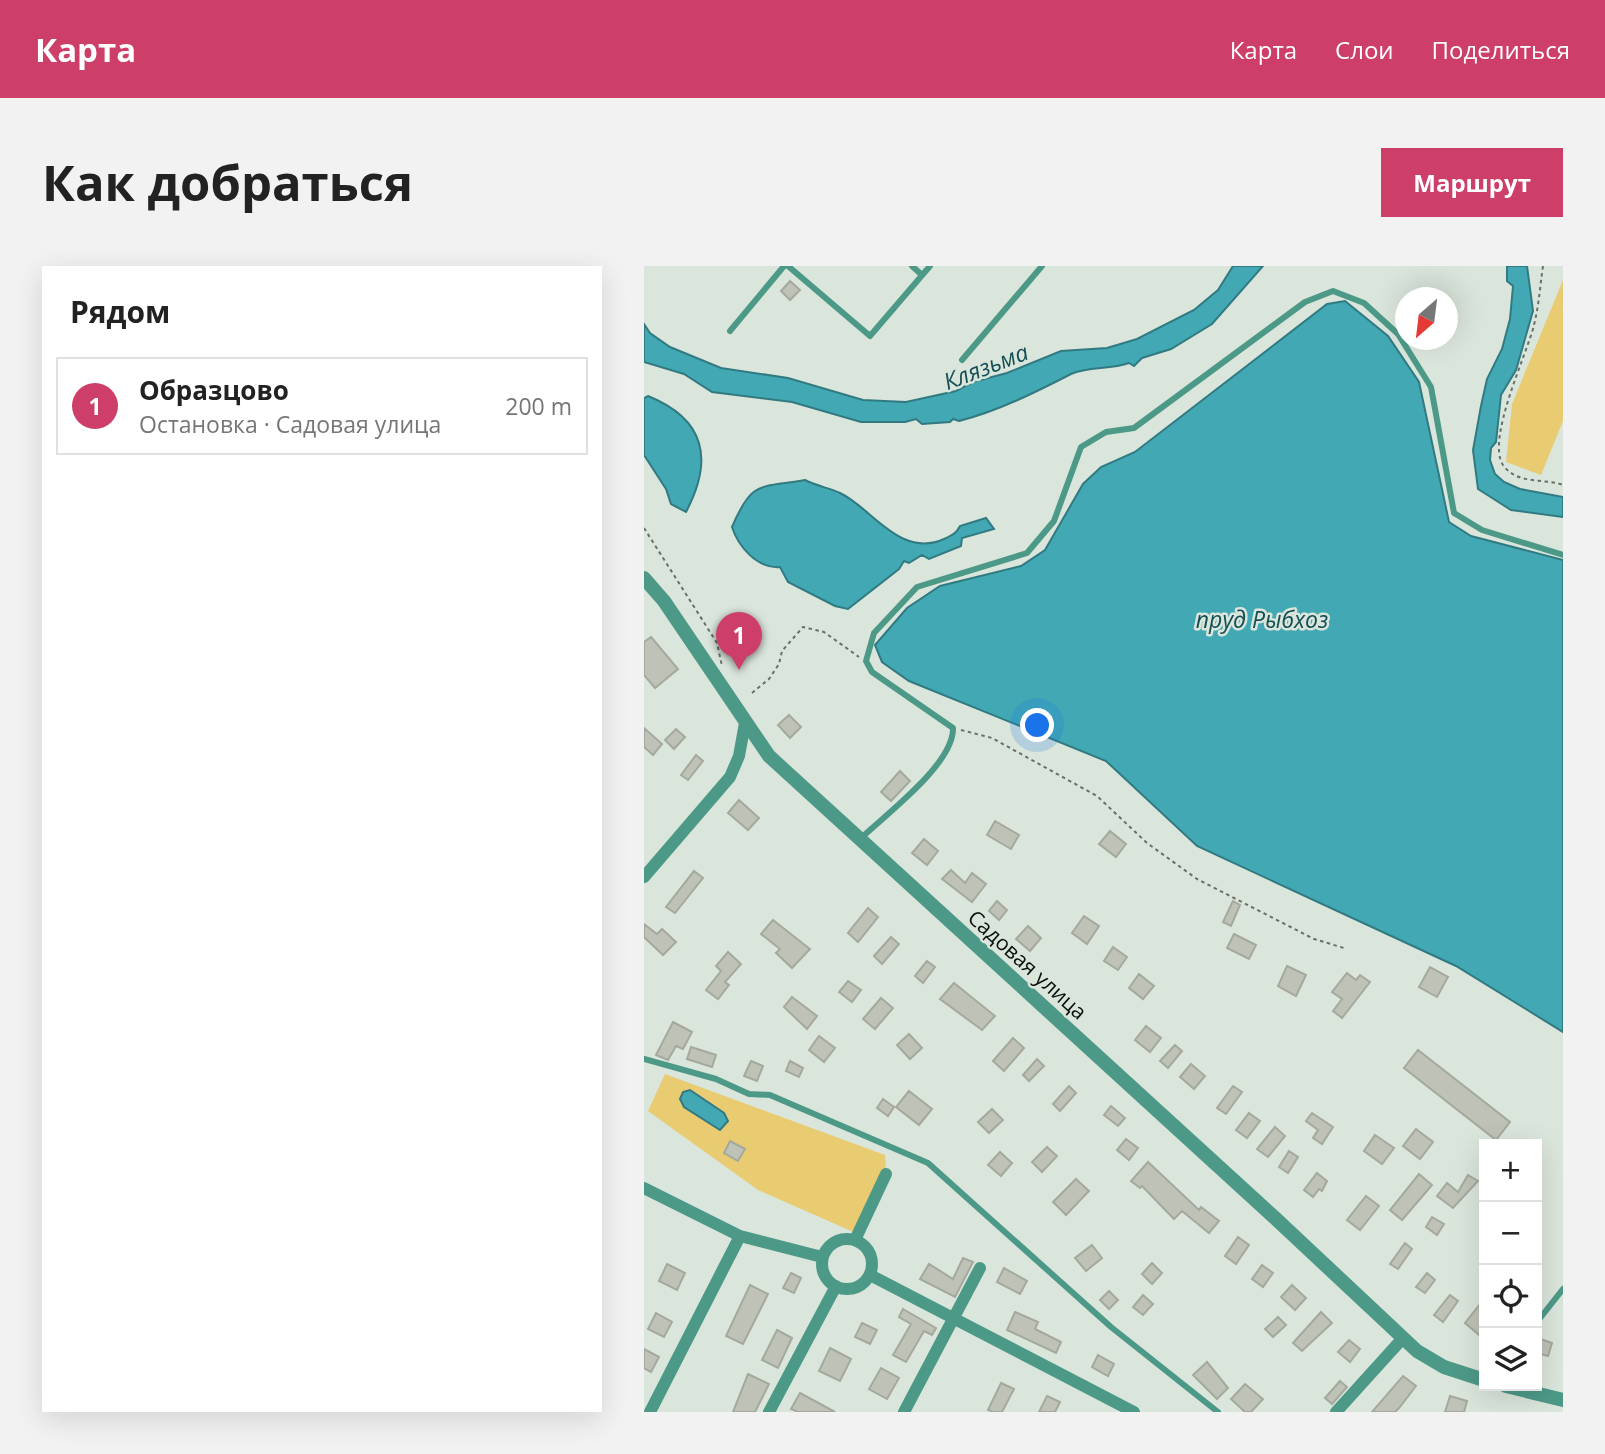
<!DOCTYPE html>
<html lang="ru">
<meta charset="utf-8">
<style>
:root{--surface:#fff;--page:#f2f2f2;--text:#222;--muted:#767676;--line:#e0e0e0;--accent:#cd3e69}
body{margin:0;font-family:"Open Sans",sans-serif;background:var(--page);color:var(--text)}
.controls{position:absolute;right:21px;bottom:21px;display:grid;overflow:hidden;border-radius:0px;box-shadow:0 7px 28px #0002}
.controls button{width:63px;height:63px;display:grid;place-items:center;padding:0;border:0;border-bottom:2px solid var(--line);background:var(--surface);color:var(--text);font:35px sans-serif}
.compass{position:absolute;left:751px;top:21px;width:63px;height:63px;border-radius:50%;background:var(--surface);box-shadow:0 7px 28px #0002;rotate:208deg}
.you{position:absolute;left:394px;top:460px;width:24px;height:24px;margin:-18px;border:5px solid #fff;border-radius:50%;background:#1a73e8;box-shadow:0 0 0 10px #1a73e833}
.badge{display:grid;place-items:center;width:46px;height:46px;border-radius:50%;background:var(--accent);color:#fff;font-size:23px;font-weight:700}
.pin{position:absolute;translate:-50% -58px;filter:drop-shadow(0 2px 4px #0008)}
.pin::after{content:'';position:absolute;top:37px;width:24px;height:21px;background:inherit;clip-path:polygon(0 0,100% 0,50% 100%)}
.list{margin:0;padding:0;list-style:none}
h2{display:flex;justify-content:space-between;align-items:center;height:91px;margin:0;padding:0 28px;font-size:30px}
h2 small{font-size:23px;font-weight:400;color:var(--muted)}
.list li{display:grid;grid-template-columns:46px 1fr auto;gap:21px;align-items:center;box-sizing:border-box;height:98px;margin:0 14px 14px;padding:0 14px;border:2px solid var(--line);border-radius:0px}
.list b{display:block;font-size:26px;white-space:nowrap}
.list p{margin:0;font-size:23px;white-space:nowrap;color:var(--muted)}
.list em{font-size:23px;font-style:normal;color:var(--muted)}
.icon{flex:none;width:38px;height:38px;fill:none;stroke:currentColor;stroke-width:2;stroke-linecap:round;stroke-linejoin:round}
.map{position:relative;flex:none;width:919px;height:1146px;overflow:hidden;border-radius:0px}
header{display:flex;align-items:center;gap:42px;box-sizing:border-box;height:98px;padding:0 35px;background:var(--accent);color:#fff}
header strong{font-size:33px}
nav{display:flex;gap:38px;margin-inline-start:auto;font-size:24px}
.intro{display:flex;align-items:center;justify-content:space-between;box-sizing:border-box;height:168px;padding:0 42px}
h1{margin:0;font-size:49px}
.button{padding:18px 32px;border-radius:0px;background:var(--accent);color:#fff;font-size:24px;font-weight:700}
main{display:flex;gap:42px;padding:0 42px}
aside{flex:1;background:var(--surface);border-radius:0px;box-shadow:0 7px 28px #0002}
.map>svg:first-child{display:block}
</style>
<header>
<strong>Карта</strong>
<nav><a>Карта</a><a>Слои</a><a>Поделиться</a></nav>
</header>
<div class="intro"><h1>Как добраться</h1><a class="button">Маршрут</a></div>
<main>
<aside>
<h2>Рядом<small></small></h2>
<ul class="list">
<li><span class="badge">1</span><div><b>Образцово</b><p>Остановка · Садовая улица</p></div><em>200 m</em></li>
</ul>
</aside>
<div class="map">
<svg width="919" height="1146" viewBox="0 0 919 1146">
<rect width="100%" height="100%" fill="#dae5db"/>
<!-- green -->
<path fill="#e9cc72" d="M 919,14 L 919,155 L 897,209 L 862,196 L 868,138 Z
M 21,808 L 241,889 L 242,904 L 214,968 L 114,924 L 4,845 Z"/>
<!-- water -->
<path fill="#42a9b4" stroke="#317a81" stroke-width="2" d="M 589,0 L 619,0 L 568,58 L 527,83 L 498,92 L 490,100 L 485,97 C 466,104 444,100 427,108 C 392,126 354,145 315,155 L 309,153 L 306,156 L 278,158 L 272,153 L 261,156 L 217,156 L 148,136 L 68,126 L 40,108 L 0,96 L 0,58 L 6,67 L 26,81 L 77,102 L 144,112 L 219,134 L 262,136 L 312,125 L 329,116 L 363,107 L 417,85 L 463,82 L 493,73 L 550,44 L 574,24 Z
M 863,0 L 883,0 L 889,45 L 872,104 L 857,129 L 852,176 L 847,182 L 846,194 L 851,208 L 860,216 L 876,223 L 919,231 L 919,251 L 867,244 L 834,223 L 829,184 L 837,140 L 843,113 L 858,83 L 866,53 L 869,20 L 863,15 Z
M 701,35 L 744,70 L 775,116 L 805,256 L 827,270 L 919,294 L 919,766 L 812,700 L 553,580 L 462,495 L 265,415 L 238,396 L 231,379 L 263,342 L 296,320 L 377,300 L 401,284 L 439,218 L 457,201 L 491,186 L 683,38 Z
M 4,130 C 61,153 70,193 42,246 L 27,238 L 22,223 L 0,189 L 0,132 Z
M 161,214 C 173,220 185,222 196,227 C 227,241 256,293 300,273 C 308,269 312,268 316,260 L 342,252 L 350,263 L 318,272 L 317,280 L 285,293 L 278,289 L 265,297 L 260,295 L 255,303 L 204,343 L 191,340 L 144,316 L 136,301 C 113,303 94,280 88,261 C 108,214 115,222 161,214 Z
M 46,824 L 80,847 L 84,855 L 76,864 L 40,841 L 36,833 L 39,826 Z"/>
<!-- building -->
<path fill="#bfc3b7" stroke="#a5a99d" stroke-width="2" d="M 146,15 L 156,24 L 146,34 L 137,25 Z
M 7,371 L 34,403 L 11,422 L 0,409 L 0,376 Z
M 145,449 L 157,461 L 146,472 L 134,459 Z
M 0,462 L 18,478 L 9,489 L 0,481 Z
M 32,463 L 41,471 L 30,483 L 21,474 Z
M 52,489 L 59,495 L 44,514 L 37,509 Z
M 256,505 L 266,515 L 247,535 L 237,526 Z
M 95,534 L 115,552 L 104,564 L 84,547 Z
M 351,555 L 375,569 L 367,583 L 343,569 Z
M 466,565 L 482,578 L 472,591 L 455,578 Z
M 280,573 L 294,585 L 283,599 L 268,587 Z
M 307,604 L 321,617 L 328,607 L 342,618 L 328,636 L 298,613 Z
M 50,605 L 59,612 L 31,647 L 22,641 Z
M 353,635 L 363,644 L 355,654 L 345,645 Z
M 589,635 L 596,639 L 587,660 L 579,656 Z
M 224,642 L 234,651 L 214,676 L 204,667 Z
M 440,650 L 455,660 L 443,678 L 428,667 Z
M 129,654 L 166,683 L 148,702 L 132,687 L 136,683 L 117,668 Z
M 0,658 L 13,668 L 18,663 L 32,676 L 19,689 L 0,671 Z
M 384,660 L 397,672 L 386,685 L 372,673 Z
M 590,668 L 612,679 L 605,693 L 583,682 Z
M 247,671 L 255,678 L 238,698 L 230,690 Z
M 469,681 L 483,691 L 474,704 L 460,695 Z
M 84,686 L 97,698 L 81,716 L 85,719 L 74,733 L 62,724 L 77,705 L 72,700 Z
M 283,695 L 291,701 L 279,717 L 271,710 Z
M 643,700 L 662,709 L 652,730 L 634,720 Z
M 786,701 L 804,711 L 793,731 L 775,721 Z
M 703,707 L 712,714 L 716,709 L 726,716 L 698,752 L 689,745 L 698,733 L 688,726 Z
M 495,708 L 510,720 L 499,733 L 485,722 Z
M 204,715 L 217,724 L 208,736 L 195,726 Z
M 310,717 L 351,750 L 338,764 L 296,733 Z
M 148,731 L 173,750 L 163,763 L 140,741 Z
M 237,732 L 249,742 L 231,763 L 219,753 Z
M 29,756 L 48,766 L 39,783 L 32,780 L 24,794 L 12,789 Z
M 502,760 L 517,772 L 506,786 L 491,774 Z
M 265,768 L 278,782 L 266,793 L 253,779 Z
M 175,770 L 191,782 L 180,796 L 165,784 Z
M 369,772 L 380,782 L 360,805 L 349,795 Z
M 531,779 L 538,785 L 524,802 L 516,795 Z
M 47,781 L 72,789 L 68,801 L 43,793 Z
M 774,784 L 866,856 L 852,874 L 760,802 Z
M 393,793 L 400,800 L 385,815 L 379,809 Z
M 107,795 L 119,800 L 113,815 L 100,810 Z
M 146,795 L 159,802 L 155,811 L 142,805 Z
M 547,798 L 561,810 L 550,823 L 536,811 Z
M 425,820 L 432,827 L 416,845 L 409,838 Z
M 589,820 L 598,826 L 582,848 L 573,842 Z
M 265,825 L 288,843 L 275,859 L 252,841 Z
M 239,833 L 250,841 L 244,850 L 233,842 Z
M 467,840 L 481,852 L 474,860 L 460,849 Z
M 348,843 L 359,854 L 345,867 L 334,856 Z
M 605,847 L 616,855 L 603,872 L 592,864 Z
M 668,847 L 689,861 L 678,878 L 669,872 L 674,864 L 662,855 Z
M 631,861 L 641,870 L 624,891 L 613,883 Z
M 772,863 L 789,876 L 776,893 L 759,880 Z
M 731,869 L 750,882 L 738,898 L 720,885 Z
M 482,873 L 494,882 L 485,894 L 473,884 Z
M 86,875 L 101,883 L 94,895 L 80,887 Z
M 403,881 L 413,890 L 398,906 L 388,896 Z
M 645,885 L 654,891 L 644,907 L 635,901 Z
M 356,886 L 368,897 L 357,910 L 344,899 Z
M 504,896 L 555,944 L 557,941 L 575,955 L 565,967 L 538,945 L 530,953 L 498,920 L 496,922 L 487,915 Z
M 673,907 L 683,915 L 678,925 L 675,923 L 669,931 L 660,924 Z
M 775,908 L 788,919 L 758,954 L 746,944 Z
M 824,909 L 834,915 L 809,942 L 793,930 L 803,917 L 814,926 Z
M 432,913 L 445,925 L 422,949 L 409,936 Z
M 722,930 L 735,940 L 716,964 L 703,954 Z
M 788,951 L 800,958 L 793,969 L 782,961 Z
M 594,971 L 605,979 L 592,998 L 581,990 Z
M 761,977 L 768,983 L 754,1003 L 746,998 Z
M 448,979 L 458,992 L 442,1005 L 431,992 Z
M 319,992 L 329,996 L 311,1031 L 276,1013 L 285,998 L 309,1013 Z
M 508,997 L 518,1007 L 508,1018 L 498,1008 Z
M 23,998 L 41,1007 L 33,1024 L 15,1015 Z
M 618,999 L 629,1007 L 619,1021 L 608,1013 Z
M 360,1002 L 383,1015 L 376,1028 L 353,1016 Z
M 147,1007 L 157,1012 L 150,1027 L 139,1022 Z
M 783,1007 L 791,1014 L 781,1027 L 772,1021 Z
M 106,1019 L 124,1028 L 99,1078 L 82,1070 Z
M 648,1019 L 662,1032 L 651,1044 L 637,1031 Z
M 465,1025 L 474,1034 L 465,1043 L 456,1034 Z
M 499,1029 L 509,1038 L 499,1049 L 489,1041 Z
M 806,1029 L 814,1035 L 799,1056 L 790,1049 Z
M 840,1033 L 840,1073 L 821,1057 Z
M 259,1043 L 292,1062 L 288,1069 L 280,1065 L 262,1096 L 249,1089 L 267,1058 L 255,1051 Z
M 371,1046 L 394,1056 L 391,1063 L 417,1076 L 412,1087 L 363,1064 Z
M 677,1046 L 688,1057 L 658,1085 L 649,1077 Z
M 12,1047 L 28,1056 L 20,1071 L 4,1063 Z
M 634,1051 L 642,1059 L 629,1071 L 621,1063 Z
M 218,1057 L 233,1064 L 226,1078 L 211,1071 Z
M 133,1064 L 148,1072 L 134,1102 L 118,1094 Z
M 893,1072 L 908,1077 L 904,1090 L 893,1087 Z
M 705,1074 L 716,1083 L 706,1096 L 694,1086 Z
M 186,1082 L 207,1093 L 196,1115 L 175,1105 Z
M 0,1083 L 15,1091 L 7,1106 L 0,1102 Z
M 454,1089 L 470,1098 L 464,1110 L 448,1101 Z
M 563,1096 L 584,1122 L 573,1133 L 549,1109 Z
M 237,1102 L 255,1112 L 243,1133 L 225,1123 Z
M 104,1108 L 125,1118 L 111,1146 L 89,1146 Z
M 759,1110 L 772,1120 L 755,1142 L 751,1146 L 728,1146 Z
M 696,1115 L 703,1121 L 688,1138 L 681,1132 Z
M 357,1117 L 370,1123 L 358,1146 L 349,1146 L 344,1144 Z
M 601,1118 L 619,1133 L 607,1146 L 601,1146 L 587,1133 Z
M 156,1127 L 191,1146 L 154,1146 L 147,1143 Z
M 403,1130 L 416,1136 L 411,1146 L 395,1146 Z
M 806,1130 L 823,1135 L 820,1146 L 801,1146 Z"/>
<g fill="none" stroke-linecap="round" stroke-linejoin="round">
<!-- path -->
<path stroke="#687069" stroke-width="2" stroke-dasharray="3.5 3.5" stroke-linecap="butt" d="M 899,0 C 896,20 895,39 890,59 C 883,88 842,173 859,199 C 873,219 900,212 919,219
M 0,262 L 73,377 L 78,400
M 108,427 L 125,413 L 135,398 L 138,385 L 159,361 L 180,366 L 215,391
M 317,464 L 348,472 L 453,530 L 503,577 L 553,613 L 670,673 L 700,682"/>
<!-- service -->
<path stroke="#4d9988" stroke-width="6" d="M 144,0 L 226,70 L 286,0
M 268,0 L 278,9
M 86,65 L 140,0
M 318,94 L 398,0
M 215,574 C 242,548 310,498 309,462 L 228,406 L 222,395 L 230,367 L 273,321 L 383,287 L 410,255 L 437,181 L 462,166 L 490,162 L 661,36 L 689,25 L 720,37 L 754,68 L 787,121 L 810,247 L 838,264 L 919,289
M 0,793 L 72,813 L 105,828 L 126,829 L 284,897 L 467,1061 L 574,1146
M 893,1056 L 919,1023"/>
<!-- minor -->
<path stroke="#4d9988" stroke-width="12" d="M 0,611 L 86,511 L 95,490 L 101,457
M 0,922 L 96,970 L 178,991
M178 998a25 25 0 1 1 50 0a25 25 0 1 1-50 0Z
M 211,974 L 242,908
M 226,1009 L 490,1146
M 6,1146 L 96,970
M 125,1146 L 192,1020
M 260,1146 L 336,1002
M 692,1146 L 759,1072"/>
<!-- tertiary -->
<path stroke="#4d9988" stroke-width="14" d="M 0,312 L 20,335 L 125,490 L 631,952 L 773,1085 L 800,1101 L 840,1114
M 862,1120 L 919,1134"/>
</g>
<g text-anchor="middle" stroke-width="5" stroke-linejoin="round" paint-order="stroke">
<!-- street labels -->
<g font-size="21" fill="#0a0e0b" stroke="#dae5db">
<text transform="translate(383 699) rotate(42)" y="7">Садовая улица</text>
</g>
<!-- water labels -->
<g font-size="23" font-style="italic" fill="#134f55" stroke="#dae5db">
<text transform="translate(342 101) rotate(-21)" y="8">Клязьма</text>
<text x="618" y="362">пруд Рыбхоз</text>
</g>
</g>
</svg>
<div class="controls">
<button>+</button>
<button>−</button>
<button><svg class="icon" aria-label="locate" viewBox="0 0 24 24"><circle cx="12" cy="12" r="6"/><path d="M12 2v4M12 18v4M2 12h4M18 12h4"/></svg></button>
<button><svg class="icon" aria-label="layers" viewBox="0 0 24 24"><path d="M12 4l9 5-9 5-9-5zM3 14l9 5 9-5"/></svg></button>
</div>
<svg class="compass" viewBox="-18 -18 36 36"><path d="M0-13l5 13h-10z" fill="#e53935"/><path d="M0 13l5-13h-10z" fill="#767676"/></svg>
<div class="you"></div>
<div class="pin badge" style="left:95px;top:404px">1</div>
</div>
</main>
